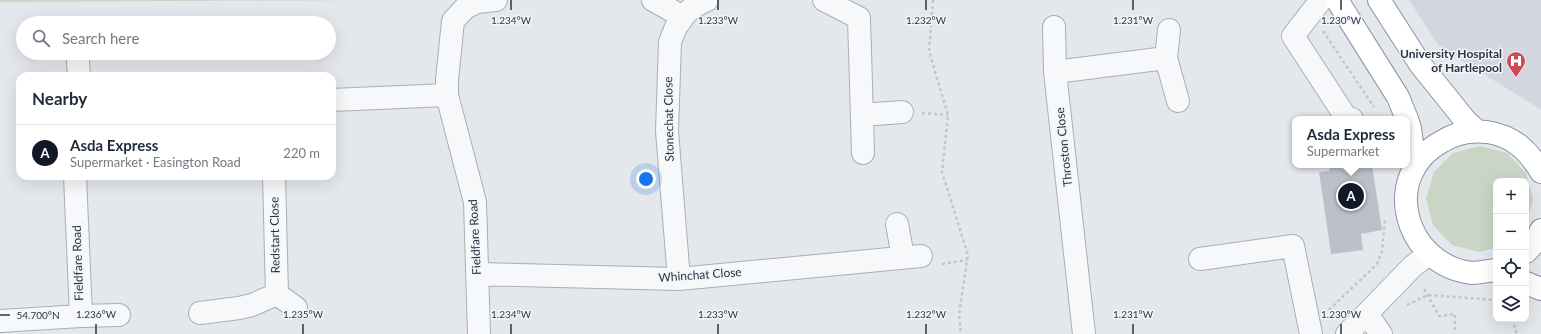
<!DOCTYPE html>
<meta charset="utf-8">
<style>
:root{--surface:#fff;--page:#f2f2f3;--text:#1f2937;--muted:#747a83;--line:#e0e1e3;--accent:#111827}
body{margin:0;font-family:Lato,sans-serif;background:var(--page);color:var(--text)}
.controls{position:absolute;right:12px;bottom:12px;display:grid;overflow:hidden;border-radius:8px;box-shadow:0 4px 16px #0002}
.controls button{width:36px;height:36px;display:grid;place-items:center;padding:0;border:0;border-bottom:1px solid var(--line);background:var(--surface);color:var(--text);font:20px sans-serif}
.you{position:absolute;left:646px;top:179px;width:14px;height:14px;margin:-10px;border:3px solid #fff;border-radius:50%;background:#1a73e8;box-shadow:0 0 0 6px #1a73e833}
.badge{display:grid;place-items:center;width:26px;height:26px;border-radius:50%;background:var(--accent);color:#fff;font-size:13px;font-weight:700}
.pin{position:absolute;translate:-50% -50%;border:2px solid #fff;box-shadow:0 1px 4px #0006}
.popup{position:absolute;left:1292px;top:116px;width:118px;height:52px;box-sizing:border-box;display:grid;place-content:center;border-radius:8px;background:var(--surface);filter:drop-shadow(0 1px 3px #0005);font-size:13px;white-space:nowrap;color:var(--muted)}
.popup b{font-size:15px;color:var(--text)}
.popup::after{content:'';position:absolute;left:50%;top:100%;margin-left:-8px;border:8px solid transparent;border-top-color:var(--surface)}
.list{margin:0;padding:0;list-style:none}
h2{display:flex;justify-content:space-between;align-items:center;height:52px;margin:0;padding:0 16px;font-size:17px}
h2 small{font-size:13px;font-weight:400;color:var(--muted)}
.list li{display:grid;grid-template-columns:26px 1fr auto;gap:12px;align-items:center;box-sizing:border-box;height:56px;padding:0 16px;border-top:1px solid var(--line)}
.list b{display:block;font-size:15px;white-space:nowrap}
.list p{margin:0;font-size:13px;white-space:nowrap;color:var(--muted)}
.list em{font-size:13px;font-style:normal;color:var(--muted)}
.icon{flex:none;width:22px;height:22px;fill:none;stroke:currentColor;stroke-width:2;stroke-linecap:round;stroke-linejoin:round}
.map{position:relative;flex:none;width:1541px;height:334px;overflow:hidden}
.search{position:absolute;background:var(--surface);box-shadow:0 4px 16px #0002;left:16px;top:16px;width:320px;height:44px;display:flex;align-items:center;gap:10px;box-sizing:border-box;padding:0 14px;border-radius:22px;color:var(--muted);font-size:15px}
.panel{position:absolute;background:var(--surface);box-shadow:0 4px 16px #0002;left:16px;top:72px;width:320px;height:108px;border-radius:12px}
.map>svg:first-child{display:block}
</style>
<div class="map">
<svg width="1541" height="334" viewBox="0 0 1541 334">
<rect width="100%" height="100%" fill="#e4e7ec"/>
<!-- built -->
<path fill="#d2d6de" d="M 1409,0 L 1541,0 L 1541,110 L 1439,46 Z"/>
<!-- green -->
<path fill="#c9d6c5" d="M 0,0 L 371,0 L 0,2 Z
M 1480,146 L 1507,153 L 1526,173 L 1533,200 L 1526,224 L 1526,181 L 1496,181 L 1496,248 L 1479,252 L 1452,245 L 1433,225 L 1426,199 L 1434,172 L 1453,153 Z"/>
<!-- building -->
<path fill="#bbc0ca" d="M 1329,165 L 1372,165 L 1382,230 L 1361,234 L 1363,250 L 1331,254 L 1319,172 L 1330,171 Z"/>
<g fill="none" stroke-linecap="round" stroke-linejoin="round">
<defs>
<path id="minor" d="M 653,0 L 683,17
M 824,0 L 859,18 L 863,153
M 1321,0 L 1293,36 L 1347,119 L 1352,119
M 1054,27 L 1055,72
M 1169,30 L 1166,58 L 1178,101
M 78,62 L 79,76
M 332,100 L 447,95
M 862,115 L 902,112
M 274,176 L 277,294
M 897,224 L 903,257
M 1200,259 L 1293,246 L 1311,334
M 478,274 L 679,279 L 921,256
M 679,279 L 667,131 L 670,42 L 676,27 L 687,12 L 695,6 L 707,0
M 200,313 L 239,308 L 252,305 L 277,294 L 296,308
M 1367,314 L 1381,334
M 81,316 L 119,315
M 0,321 L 81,316 L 75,176
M 479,334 L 475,202 L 447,95 L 447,80 L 453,21 L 465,8 L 477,2 L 496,0
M 1084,334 L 1055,72 L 1166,58
M 1347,334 L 1413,266 L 1429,254"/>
<path id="highway" d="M 1337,0 L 1398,97 L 1407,119
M 1379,0 L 1420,64 L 1465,120 L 1477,131
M 1407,119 L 1410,128 L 1415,166
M 1526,252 L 1537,240 L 1541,230
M 1496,270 C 1488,271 1479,273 1472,273 C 1404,265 1380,176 1441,142 C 1455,133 1470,130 1487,132 C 1513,136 1528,150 1541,172
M 1526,283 L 1541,289"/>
</defs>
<!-- minor casing -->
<use href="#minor" stroke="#a9aeb7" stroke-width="24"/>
<!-- highway casing -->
<use href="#highway" stroke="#8b94a3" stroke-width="24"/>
<!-- path -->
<path stroke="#c2c5cb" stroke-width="2.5" stroke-dasharray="3 3" stroke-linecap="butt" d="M 933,0 L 929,51 L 948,115 L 942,172 L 968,255 L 959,314 L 961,334
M 1323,31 L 1374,107
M 922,113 L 948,115
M 942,264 L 967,260
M 1424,289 L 1439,316 L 1455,314 L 1455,332
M 1407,305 L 1428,295 L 1496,300
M 1329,310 L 1377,264 L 1382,251 L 1385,219
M 1512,319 L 1517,334"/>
<!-- minor -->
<use href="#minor" stroke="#f7f8fa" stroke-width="22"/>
<!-- highway -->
<use href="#highway" stroke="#fff" stroke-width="22"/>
</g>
<!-- ticks -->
<path fill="none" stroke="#2b3445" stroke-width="1.5" d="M 511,0 L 511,10M 718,0 L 718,10M 926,0 L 926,10M 1133,0 L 1133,10M 1341,0 L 1341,10M 0,315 L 10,315M 96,324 L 96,334M 303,324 L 303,334M 511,324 L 511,334M 718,324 L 718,334M 926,324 L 926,334M 1133,324 L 1133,334M 1341,324 L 1341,334"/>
<!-- icons -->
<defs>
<symbol id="hospital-pin" viewBox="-11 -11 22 30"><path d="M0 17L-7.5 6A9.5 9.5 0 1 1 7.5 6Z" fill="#d1495b" stroke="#f4f6f9"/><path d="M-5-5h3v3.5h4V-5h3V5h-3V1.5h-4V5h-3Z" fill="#fff"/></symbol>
</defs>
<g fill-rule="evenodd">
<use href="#hospital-pin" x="1505" y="50" width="22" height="30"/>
</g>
<g text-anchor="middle" stroke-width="3" stroke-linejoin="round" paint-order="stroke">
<!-- poi labels -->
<g font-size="12" font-weight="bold" fill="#2b3445" stroke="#f4f6f9" text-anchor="end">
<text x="1502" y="58">University Hospital<tspan x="1502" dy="14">of Hartlepool</tspan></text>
</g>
<!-- street labels -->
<g font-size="12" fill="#2b3445" stroke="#f4f6f9">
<text transform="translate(669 119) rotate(-91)" y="4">Stonechat Close</text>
<text transform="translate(1064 147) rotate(-96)" y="4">Throston Close</text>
<text transform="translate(275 235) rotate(-91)" y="4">Redstart Close</text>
<text transform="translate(475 237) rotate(-93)" y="4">Fieldfare Road</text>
<text transform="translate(78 263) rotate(-92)" y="4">Fieldfare Road</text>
<text transform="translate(700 275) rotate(-4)" y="4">Whinchat Close</text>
</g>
</g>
<g font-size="10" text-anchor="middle" fill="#2b3445" stroke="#f4f6f9" stroke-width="3" stroke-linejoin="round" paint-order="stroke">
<text x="511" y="24">1.234°W</text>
<text x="718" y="24">1.233°W</text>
<text x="926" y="24">1.232°W</text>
<text x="1133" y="24">1.231°W</text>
<text x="1341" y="24">1.230°W</text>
<text x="96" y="318">1.236°W</text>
<text x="303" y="318">1.235°W</text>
<text x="511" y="318">1.234°W</text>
<text x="718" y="318">1.233°W</text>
<text x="926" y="318">1.232°W</text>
<text x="1133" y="318">1.231°W</text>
<text x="1341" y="318">1.230°W</text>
<text x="38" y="319">54.700°N</text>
</g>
</svg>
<div class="controls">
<button>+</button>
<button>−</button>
<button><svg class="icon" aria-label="locate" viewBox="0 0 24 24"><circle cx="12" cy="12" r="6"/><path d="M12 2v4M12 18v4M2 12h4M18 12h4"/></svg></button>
<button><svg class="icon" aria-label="layers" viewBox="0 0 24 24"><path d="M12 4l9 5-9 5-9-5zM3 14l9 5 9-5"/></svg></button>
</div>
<div class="you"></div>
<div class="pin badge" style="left:1351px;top:196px">A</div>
<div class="popup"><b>Asda Express</b>Supermarket</div>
<div class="search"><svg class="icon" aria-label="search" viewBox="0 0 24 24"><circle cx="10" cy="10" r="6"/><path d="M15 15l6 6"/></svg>Search here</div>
<section class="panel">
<h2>Nearby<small></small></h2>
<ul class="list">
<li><span class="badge">A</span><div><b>Asda Express</b><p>Supermarket · Easington Road</p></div><em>220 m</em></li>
</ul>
</section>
</div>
